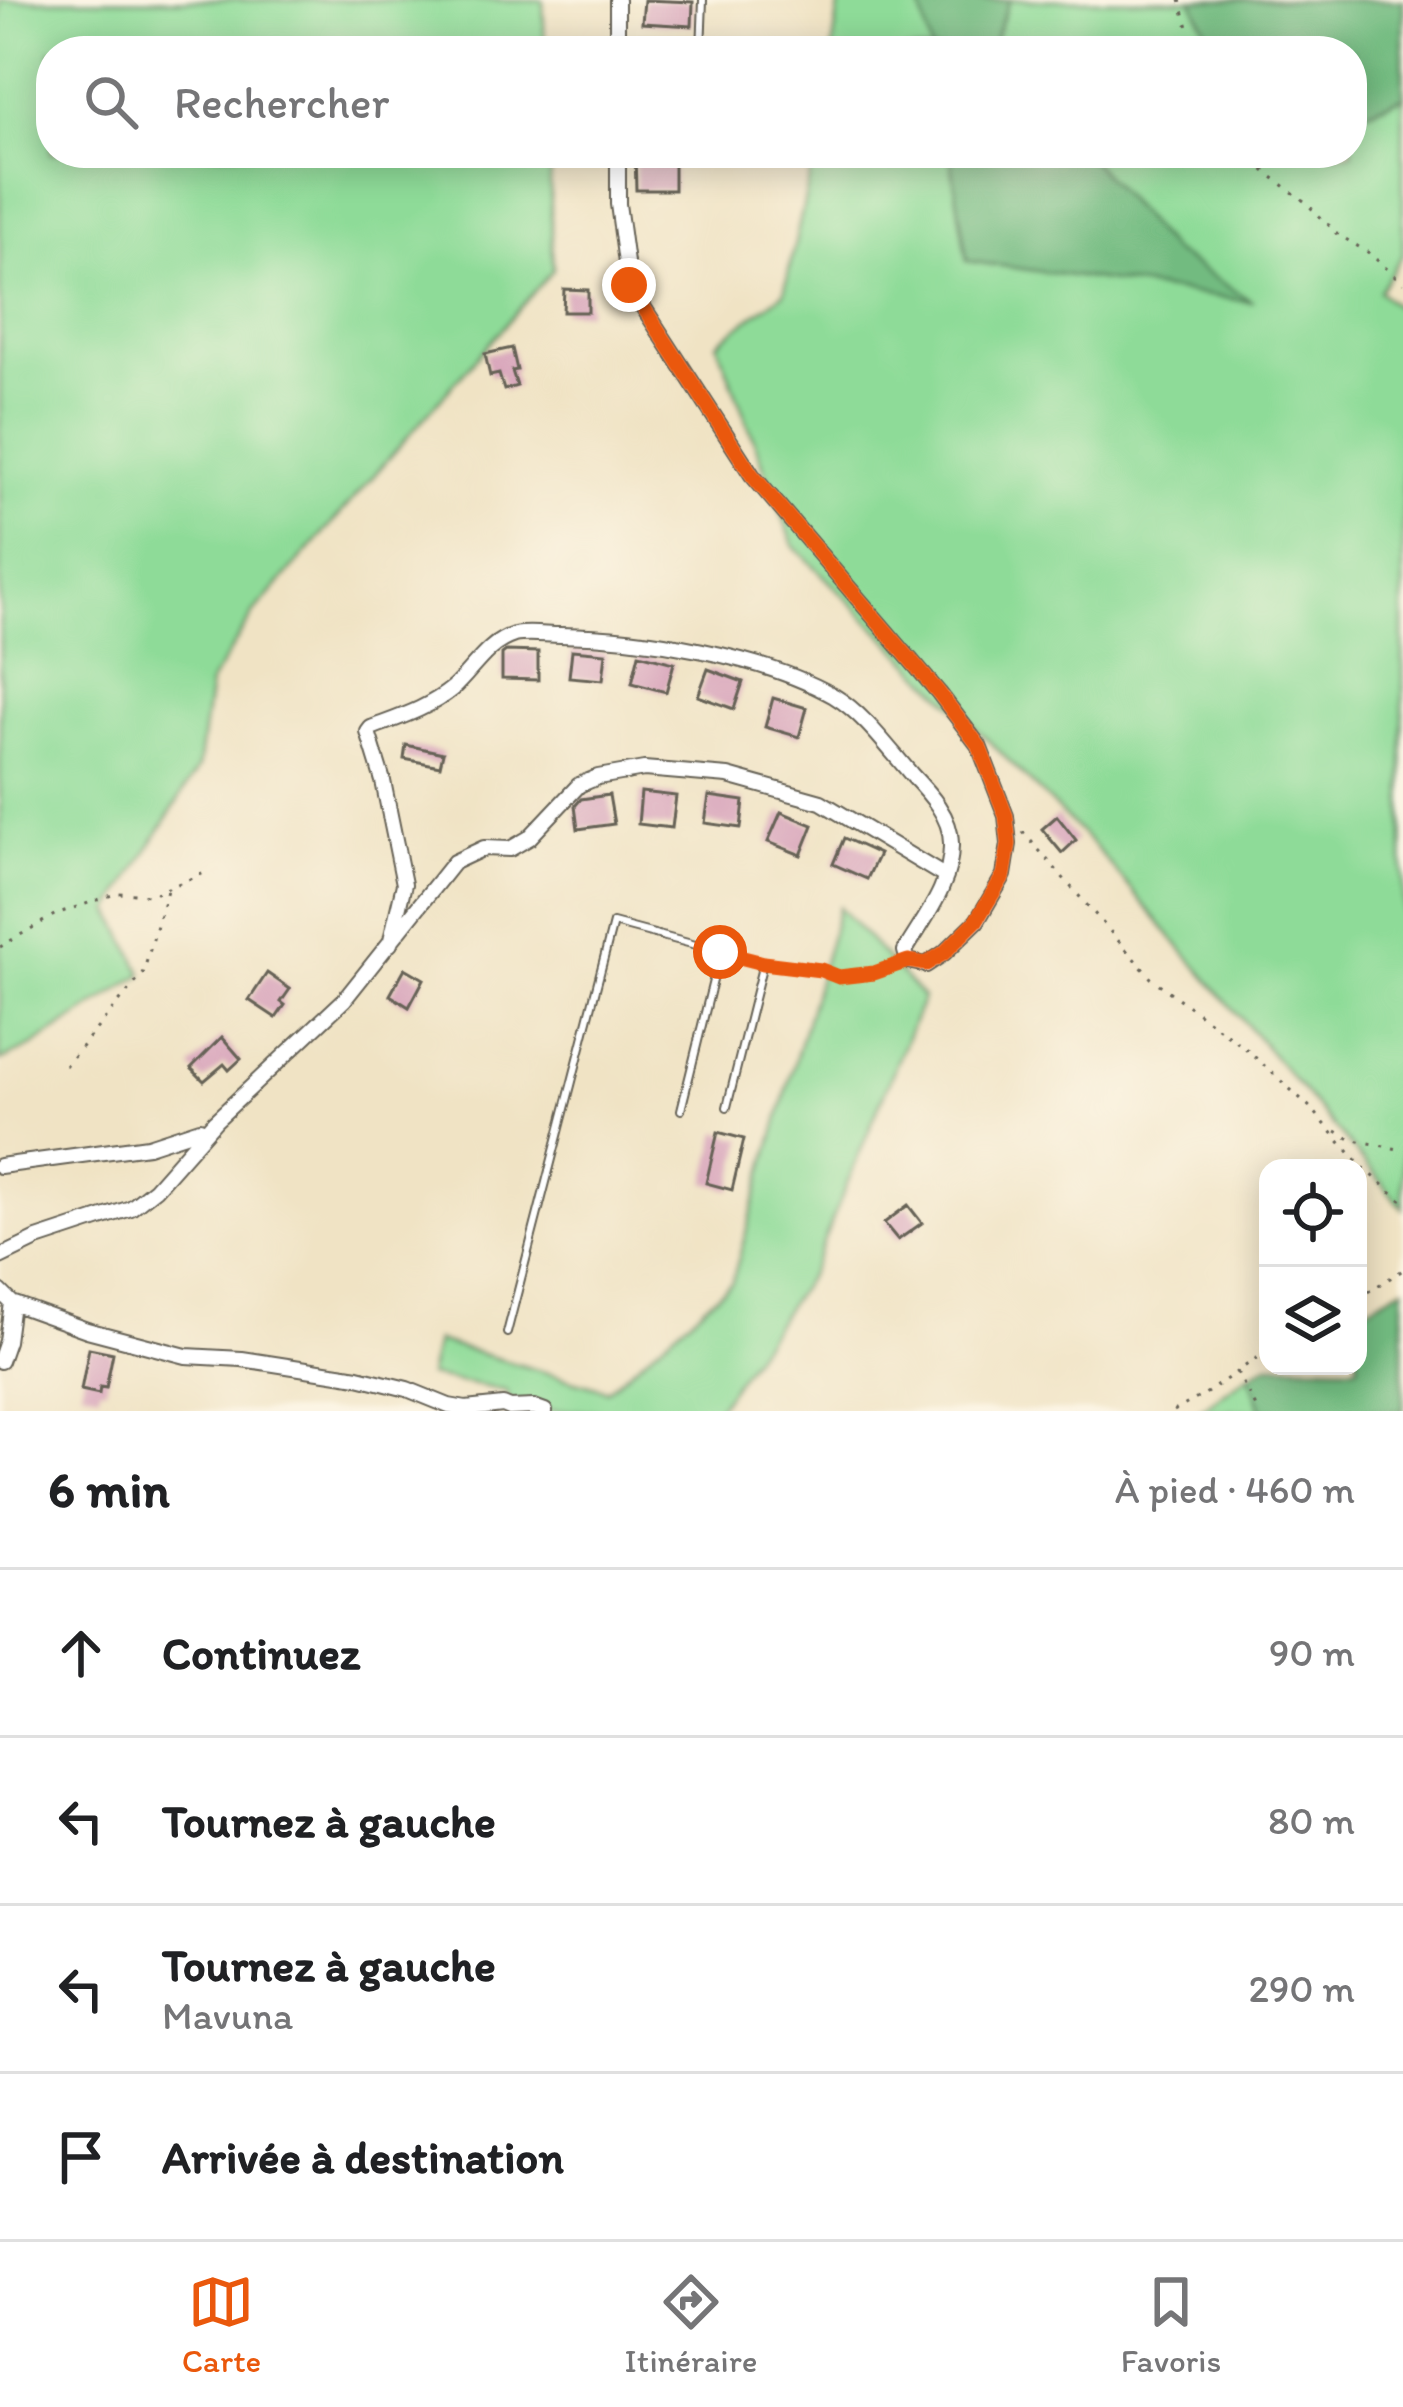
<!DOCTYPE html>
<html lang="fr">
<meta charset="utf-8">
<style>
:root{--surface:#fff;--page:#f6f6f6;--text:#202124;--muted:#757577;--line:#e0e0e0;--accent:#ea580c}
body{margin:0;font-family:Itim,sans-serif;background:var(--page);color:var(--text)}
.controls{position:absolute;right:36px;bottom:36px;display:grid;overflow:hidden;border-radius:24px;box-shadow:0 6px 30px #0003}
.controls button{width:108px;height:108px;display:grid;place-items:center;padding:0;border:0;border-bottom:3px solid var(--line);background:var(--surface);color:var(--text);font:60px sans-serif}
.stop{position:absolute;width:36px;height:36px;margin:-27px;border:9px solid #ea580c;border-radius:50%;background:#fff}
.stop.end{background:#ea580c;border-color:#fff;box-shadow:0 3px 12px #0008}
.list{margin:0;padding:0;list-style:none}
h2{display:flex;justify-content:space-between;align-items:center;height:156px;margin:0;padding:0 48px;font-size:51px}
h2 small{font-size:39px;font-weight:400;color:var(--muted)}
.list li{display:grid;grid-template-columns:78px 1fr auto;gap:36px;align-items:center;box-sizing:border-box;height:168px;padding:0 48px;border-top:3px solid var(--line)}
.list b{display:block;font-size:45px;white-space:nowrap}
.list p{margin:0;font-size:39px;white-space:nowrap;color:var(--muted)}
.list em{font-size:39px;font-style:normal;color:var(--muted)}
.icon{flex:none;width:66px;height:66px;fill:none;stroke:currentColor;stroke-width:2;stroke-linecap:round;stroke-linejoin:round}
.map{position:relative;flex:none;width:1403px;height:1411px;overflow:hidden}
.search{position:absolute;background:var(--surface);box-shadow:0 6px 30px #0003;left:36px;right:36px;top:36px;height:132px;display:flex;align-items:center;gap:30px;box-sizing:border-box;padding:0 42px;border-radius:48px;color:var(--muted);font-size:45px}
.sheet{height:828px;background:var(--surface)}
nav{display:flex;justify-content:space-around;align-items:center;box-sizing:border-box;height:168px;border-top:3px solid var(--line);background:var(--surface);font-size:33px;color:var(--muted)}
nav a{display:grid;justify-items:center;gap:6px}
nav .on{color:var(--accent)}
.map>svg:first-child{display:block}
</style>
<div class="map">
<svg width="1403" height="1411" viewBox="0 0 1403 1411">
<rect width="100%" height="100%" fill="#fcf5e5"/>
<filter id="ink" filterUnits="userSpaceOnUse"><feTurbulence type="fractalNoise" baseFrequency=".00833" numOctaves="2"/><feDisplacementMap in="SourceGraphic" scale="24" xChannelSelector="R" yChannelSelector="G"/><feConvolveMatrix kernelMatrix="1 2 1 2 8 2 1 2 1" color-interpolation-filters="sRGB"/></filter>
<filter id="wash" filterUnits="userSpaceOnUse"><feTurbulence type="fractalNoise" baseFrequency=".004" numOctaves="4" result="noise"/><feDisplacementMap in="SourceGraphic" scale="48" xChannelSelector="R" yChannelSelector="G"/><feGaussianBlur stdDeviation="2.7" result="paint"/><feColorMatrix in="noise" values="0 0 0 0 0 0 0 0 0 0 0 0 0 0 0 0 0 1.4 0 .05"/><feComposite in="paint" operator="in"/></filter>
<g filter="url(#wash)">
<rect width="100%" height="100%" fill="#f0e3c4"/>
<!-- green -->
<path fill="#8edb98" stroke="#557c5a" stroke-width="3" d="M 0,0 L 543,0 L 545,51 L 51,51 L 51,153 L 549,153 L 553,270 L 254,613 L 210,683 L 198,768 L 111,910 L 143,974 L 33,1046 L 0,1061 Z
M 840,0 L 919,0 L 932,51 L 832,51 Z
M 1010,0 L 1192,0 L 1217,51 L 996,51 L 992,47 Z
M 1403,97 L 1403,254 L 1379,291 L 1403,313 L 1403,1208 L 1094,846 L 794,546 L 717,343 L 784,293 L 815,153 L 950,153 L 967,261 L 1250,301 L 1172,251 L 1085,153 L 1352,153 L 1352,117 Z
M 839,907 L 923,998 L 810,1274 L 715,1411 L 515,1411 L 506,1391 L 428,1376 L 436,1341 L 607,1390 L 732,1282 Z
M 1249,1375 L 1262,1411 L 1199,1411 Z"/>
<!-- forest -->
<path fill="#72bb80" stroke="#476c4e" stroke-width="3" d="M 919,0 L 1010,0 L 992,46 L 996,51 L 932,51 Z
M 1192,0 L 1403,0 L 1403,97 L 1352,117 L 1352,51 L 1217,51 Z
M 950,153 L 1085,153 L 1172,251 L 1253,302 L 967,261 Z
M 1403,1287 L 1403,1411 L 1262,1411 L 1249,1375 L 1268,1364 L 1358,1366 L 1358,1313 Z"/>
<g id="blocks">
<!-- building -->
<path fill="#d7a2b9" d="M 644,0 L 693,2 L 692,26 L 642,23 Z
M 635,153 L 674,153 L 674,190 L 636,190 Z
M 564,289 L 588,290 L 588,312 L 563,312 Z
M 512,348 L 517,370 L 512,371 L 517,386 L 504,390 L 499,374 L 490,376 L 485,354 Z
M 572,650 L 606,653 L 603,680 L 569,677 Z
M 506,651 L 538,652 L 538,680 L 502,679 L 502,654 Z
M 639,654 L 674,663 L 666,692 L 632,683 Z
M 708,669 L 743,682 L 734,709 L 698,696 Z
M 773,698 L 807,708 L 799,737 L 765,727 Z
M 406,745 L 443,753 L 440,766 L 404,759 Z
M 641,792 L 676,796 L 672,828 L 638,824 Z
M 609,795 L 614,824 L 578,829 L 575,806 L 581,799 Z
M 709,796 L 744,801 L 741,828 L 705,823 Z
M 781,812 L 813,825 L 801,855 L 768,842 Z
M 1057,816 L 1076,840 L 1062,853 L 1042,829 Z
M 844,838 L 879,854 L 867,879 L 833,864 Z
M 405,968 L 424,979 L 409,1007 L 390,995 Z
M 267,973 L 290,989 L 281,1002 L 285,1005 L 276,1018 L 249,1000 Z
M 222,1037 L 241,1059 L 229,1070 L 224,1064 L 204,1081 L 191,1068 Z
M 718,1132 L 744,1139 L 732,1190 L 706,1183 Z
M 908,1205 L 922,1223 L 898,1240 L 884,1223 Z
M 89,1348 L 113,1353 L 106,1388 L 100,1387 L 99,1394 L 81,1390 Z"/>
</g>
</g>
<g filter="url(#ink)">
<use href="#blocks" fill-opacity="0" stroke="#666257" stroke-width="3"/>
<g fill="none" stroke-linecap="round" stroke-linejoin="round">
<defs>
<path id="lane" d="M 701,51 L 703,0
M 720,153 L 720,157
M 727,1107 L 763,963 L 821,970 L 839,977 L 874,973 L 907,961
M 681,1110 L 720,952
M 507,1333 L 613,923 L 763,963"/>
<path id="street" d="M 617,51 L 617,0
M 390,944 L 404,884 L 383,781 L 368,732 L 371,728 C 400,717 429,708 453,688 C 473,670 487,643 514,635 C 528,632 546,635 560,635 C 642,636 762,655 834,696 C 864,714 888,748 911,774 C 929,793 951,816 951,843 C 952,885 925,917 905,951 L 908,961 L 926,965 L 944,953 L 977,921 L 1004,875 L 1009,844 L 1006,816 L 979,746 L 939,693 L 752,475 L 629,285 L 618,204 L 618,153
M 0,1166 L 148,1146 L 200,1129
M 0,1257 L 37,1239 L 131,1208 L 155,1189 L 215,1121 L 344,1000 L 454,862 L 484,848 L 510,849 L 529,838 L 579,785 L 598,777 L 644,769 L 728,776 L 821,802 L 946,877
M 0,1291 L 12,1303 L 87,1330 L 186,1356 L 242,1359 L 358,1377 L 407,1389 L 449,1406 L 466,1409 L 503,1405 L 510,1408 L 534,1407 L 545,1411
M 0,1361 L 7,1341 L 12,1303"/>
</defs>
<!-- lane casing -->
<use href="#lane" stroke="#666257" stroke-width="10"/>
<!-- street casing -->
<use href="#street" stroke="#666257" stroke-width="18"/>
<!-- path -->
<path stroke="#666257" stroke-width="3" stroke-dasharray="3 9" stroke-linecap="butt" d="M 1180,0 L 1195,51
M 1247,153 L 1252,161 L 1304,201 L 1339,235 L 1369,253 L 1403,283
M 1023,832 L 1151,978 L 1245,1048 L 1312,1109 L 1360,1165 L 1403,1201
M 0,947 L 56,914 L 118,893 L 151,895 L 209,871
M 65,1066 L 143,974 L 167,890
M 1336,1131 L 1350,1139 L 1403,1150
M 1358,1298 L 1403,1270
M 1237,1372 L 1258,1411
M 1174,1411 L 1205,1394 L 1268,1350"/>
<!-- lane -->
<use href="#lane" stroke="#fff" stroke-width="6"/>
<!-- street -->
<use href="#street" stroke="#fff" stroke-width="14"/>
</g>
</g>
<g fill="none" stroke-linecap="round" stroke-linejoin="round" filter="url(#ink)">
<!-- route -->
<path stroke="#ea580c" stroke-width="15" d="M 629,285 L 752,475 L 939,693 L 979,746 L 1006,816 L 1009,844 L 1004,875 L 976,921 L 944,953 L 926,964 L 908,961 L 874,973 L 839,977 L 821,970 L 763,963 L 720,952"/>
</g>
</svg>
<div class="controls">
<button><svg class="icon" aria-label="locate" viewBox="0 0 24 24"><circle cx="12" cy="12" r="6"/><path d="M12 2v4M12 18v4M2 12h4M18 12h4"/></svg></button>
<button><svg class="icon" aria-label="layers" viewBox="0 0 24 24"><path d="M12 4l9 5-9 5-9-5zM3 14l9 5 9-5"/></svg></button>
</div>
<div class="stop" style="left:720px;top:952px"></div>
<div class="stop end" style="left:629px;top:285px"></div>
<div class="search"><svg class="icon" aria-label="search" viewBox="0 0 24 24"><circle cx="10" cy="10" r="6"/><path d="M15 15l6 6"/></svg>Rechercher</div>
</div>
<section class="sheet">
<h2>6 min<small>À pied · 460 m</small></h2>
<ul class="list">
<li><svg class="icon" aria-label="ahead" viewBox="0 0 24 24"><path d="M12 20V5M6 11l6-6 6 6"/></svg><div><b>Continuez</b></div><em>90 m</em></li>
<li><svg class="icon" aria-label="left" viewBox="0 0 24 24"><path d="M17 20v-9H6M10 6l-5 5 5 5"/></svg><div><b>Tournez à gauche</b></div><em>80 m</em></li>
<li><svg class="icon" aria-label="left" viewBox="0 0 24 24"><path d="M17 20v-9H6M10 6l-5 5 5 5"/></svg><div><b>Tournez à gauche</b><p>Mavuna</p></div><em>290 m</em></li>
<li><svg class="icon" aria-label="arrive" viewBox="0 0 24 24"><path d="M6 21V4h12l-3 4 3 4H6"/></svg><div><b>Arrivée à destination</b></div></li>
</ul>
</section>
<nav>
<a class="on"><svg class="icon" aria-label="map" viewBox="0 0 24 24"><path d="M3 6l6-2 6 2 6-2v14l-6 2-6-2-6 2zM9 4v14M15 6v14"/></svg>Carte</a>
<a><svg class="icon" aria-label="directions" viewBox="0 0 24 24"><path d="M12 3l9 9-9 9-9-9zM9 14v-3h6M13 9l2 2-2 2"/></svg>Itinéraire</a>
<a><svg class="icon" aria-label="saved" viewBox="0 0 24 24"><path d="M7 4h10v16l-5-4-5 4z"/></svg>Favoris</a>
</nav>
